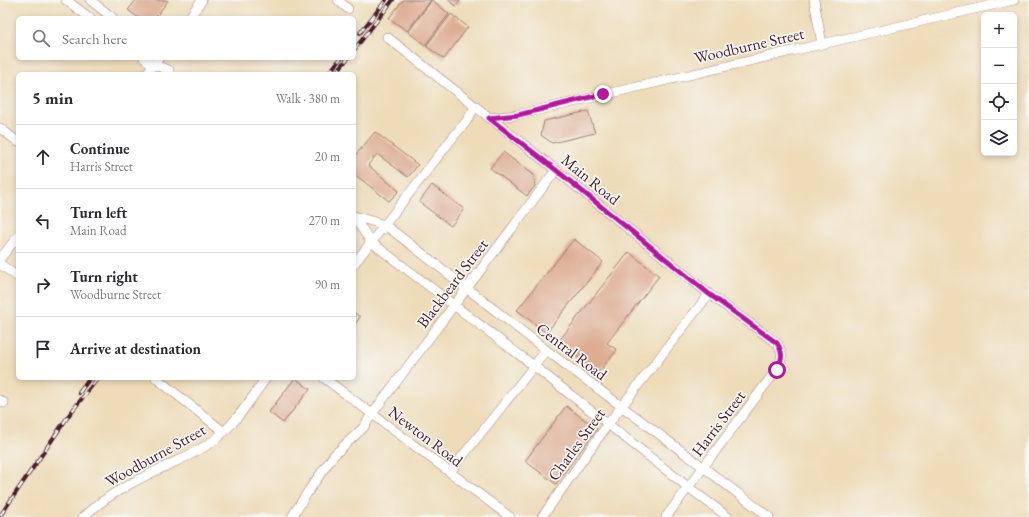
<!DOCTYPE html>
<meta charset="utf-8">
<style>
:root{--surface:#fff;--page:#f2f2f3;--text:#2b2b33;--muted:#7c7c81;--line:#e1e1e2}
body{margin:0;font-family:"EB Garamond",serif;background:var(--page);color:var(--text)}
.controls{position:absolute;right:12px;top:12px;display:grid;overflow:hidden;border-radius:6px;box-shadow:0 2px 6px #0003}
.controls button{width:36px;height:36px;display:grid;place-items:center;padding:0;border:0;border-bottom:1px solid var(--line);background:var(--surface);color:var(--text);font:20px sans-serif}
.stop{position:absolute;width:12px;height:12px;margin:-9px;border:3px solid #b5179e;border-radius:50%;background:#fff}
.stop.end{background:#b5179e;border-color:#fff;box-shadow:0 1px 4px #0008}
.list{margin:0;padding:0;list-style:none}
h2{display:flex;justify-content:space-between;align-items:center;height:52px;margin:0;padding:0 16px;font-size:17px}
h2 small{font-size:13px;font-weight:400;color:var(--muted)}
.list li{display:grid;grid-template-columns:26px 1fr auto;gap:12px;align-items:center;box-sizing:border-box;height:64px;padding:0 16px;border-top:1px solid var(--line)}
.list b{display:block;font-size:15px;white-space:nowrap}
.list p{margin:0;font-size:13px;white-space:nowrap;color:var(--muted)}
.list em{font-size:13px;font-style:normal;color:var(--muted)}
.icon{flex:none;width:22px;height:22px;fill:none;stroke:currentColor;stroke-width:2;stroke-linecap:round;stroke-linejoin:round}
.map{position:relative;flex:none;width:1029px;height:517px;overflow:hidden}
.search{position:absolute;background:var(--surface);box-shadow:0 2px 6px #0003;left:16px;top:16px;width:340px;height:44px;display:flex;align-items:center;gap:10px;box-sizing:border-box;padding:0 14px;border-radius:6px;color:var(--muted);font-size:15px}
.panel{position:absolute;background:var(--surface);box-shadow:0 2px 6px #0003;left:16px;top:72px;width:340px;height:308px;border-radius:6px}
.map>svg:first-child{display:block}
</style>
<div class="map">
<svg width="1029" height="517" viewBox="0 0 1029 517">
<rect width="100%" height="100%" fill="#f6f6f2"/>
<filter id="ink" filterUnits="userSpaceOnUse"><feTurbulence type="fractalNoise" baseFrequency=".025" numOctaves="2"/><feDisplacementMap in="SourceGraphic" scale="8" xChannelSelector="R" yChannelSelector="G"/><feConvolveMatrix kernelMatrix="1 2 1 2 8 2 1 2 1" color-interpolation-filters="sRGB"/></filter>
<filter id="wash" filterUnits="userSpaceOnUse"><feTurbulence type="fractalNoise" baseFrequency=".012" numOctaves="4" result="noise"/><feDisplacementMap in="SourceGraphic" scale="16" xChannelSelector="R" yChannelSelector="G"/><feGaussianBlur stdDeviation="0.9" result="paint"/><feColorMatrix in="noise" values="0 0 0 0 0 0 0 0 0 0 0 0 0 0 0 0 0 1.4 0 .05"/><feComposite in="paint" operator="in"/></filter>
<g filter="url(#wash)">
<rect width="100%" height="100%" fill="#eedcb9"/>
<g id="blocks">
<!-- building -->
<path fill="#ddac91" d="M 136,0 L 166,0 L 168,1 L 155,18 L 139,18 L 128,10 Z
M 403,0 L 431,0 L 407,31 L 389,18 Z
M 432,0 L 449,14 L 425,45 L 408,32 Z
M 448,0 L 461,0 L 456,6 Z
M 451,14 L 468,27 L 444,59 L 426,46 Z
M 588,111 L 595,133 L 552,143 L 541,135 L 544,121 Z
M 375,132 L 418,165 L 408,177 L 377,154 L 368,165 L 399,191 L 389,201 L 354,174 L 354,157 Z
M 503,152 L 534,175 L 535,186 L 527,196 L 490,168 Z
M 432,185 L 464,209 L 451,226 L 419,202 Z
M 574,239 L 603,262 L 546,333 L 517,310 Z
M 629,252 L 659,276 L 607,343 L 617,350 L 598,373 L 558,342 Z
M 354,312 L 360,317 L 354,326 Z
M 295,378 L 310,389 L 283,423 L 269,412 Z
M 566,406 L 597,429 L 556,484 L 525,461 Z"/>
</g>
</g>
<g filter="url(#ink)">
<use href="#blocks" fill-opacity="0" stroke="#9c7e72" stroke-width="1"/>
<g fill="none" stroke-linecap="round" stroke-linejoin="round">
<defs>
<path id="street" d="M 66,0 L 90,18
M 90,0 L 113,18
M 338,0 L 348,9
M 814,0 L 822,44
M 189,18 L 202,0
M 387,37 L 556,170 L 709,294 L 777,343 C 784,354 782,359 777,369 L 666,517
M 144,58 L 154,65 L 169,70
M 146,74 L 159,58
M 489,118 L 517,115 L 822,44 L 1014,0
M 0,128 L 18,142
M 354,216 L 385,225 L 410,244 L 546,350 L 703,467 L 769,517
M 354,217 L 371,242 L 534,366 L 688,487 L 728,517
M 0,259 L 18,236
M 0,264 L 18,277
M 354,264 L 454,136 L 466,122 L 475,107
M 156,378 L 224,432
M 324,378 L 510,517
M 0,400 L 4,403
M 450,472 L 534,366 L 546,350
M 83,517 C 107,495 136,480 164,467 C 181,459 198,452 213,441 C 235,425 250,400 266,378
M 292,517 L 309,490 L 334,455 L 363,428 L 372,414 L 556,170
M 542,517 L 608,424 L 709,294"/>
</defs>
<!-- street casing -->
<use href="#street" stroke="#9c7e72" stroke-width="10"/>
<!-- street -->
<use href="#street" stroke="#fff" stroke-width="9"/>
<defs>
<path id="rail" d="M 360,33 L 386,0
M 354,50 L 393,0
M 328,74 L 341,58
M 335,74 L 348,58
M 79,393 L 90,378
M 0,516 L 69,415 L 98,378"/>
</defs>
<!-- rail casing -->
<use href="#rail" stroke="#4a1f2b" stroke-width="4"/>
<!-- rail -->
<use href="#rail" stroke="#f6f6f2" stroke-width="2.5" stroke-dasharray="8" stroke-linecap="butt"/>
</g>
</g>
<g fill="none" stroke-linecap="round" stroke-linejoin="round" filter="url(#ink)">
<!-- route -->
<path stroke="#b5179e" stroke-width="5" d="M 603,94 L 518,115 L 489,118 L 556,170 L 709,294 L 777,343 C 784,354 782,359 777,370"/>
</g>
<g text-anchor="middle" stroke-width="3.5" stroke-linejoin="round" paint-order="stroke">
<!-- street labels -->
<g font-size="16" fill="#4a1f2b" stroke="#f6f6f2">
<text transform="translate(749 45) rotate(-13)" y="6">Woodburne Street</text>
<text transform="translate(591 179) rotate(39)" y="6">Main Road</text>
<text transform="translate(452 283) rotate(-53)" y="6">Blackbeard Street</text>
<text transform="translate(572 351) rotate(37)" y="6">Central Road</text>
<text transform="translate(718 423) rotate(-53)" y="6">Harris Street</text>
<text transform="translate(426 436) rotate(37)" y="6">Newton Road</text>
<text transform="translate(576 444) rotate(-54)" y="6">Charles Street</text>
<text transform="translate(155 455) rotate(-29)" y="6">Woodburne Street</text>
</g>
</g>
</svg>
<div class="controls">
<button>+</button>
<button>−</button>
<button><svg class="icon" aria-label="locate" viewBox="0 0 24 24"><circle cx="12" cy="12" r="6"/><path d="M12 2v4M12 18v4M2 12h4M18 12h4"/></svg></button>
<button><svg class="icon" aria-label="layers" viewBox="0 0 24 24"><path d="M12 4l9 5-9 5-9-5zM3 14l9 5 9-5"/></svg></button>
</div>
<div class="stop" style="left:777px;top:370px"></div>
<div class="stop end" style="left:603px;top:94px"></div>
<div class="search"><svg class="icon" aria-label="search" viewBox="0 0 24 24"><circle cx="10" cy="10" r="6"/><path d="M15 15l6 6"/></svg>Search here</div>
<section class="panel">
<h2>5 min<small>Walk · 380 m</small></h2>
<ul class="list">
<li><svg class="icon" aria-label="ahead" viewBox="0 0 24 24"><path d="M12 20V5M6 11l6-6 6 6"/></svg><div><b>Continue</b><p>Harris Street</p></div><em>20 m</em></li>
<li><svg class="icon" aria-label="left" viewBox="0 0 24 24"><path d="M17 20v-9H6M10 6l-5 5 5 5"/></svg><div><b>Turn left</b><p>Main Road</p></div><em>270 m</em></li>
<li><svg class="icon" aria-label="right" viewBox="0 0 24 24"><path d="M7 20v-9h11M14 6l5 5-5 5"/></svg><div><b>Turn right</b><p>Woodburne Street</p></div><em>90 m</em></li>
<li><svg class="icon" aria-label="arrive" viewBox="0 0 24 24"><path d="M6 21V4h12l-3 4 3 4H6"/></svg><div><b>Arrive at destination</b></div></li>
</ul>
</section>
</div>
